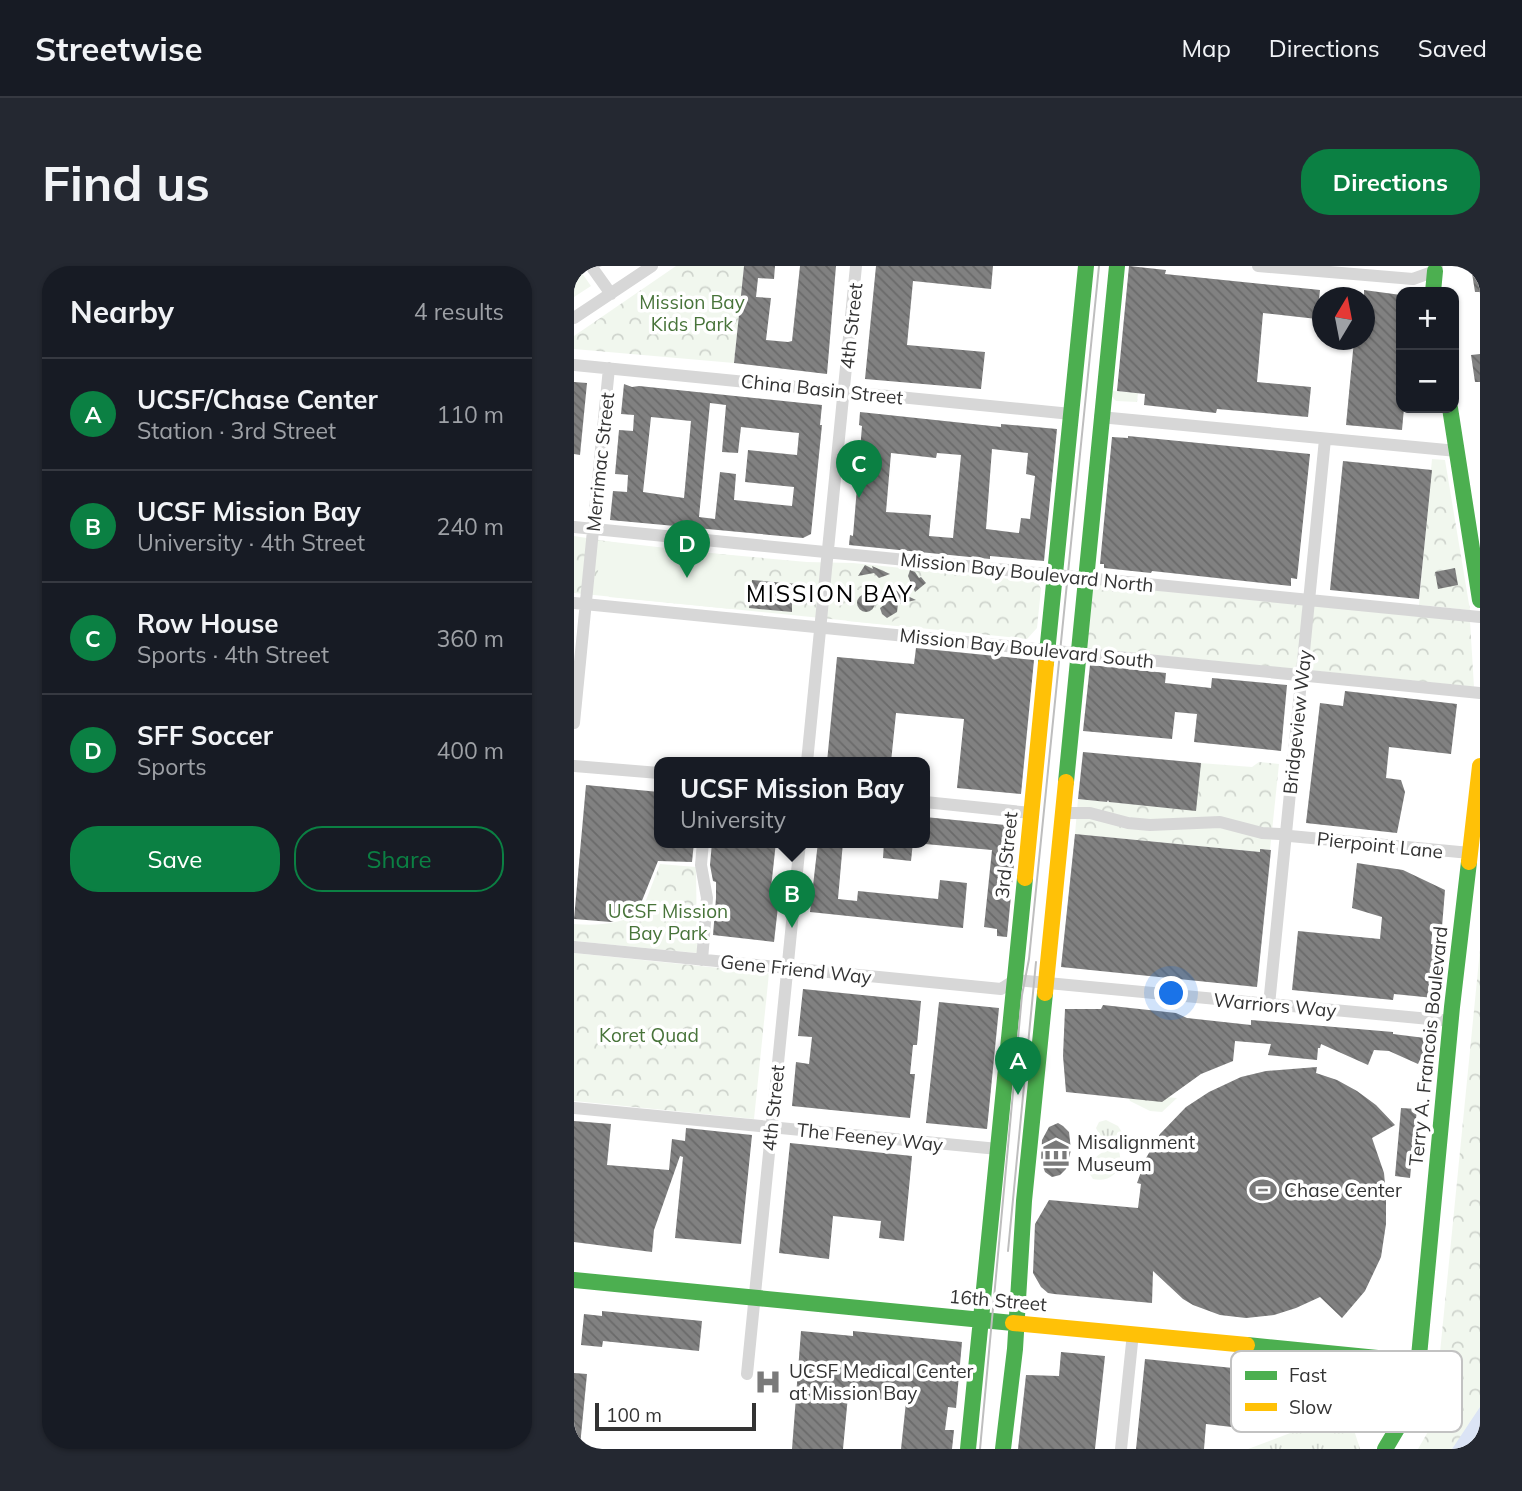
<!DOCTYPE html>
<meta charset="utf-8">
<style>
:root{--surface:#171b24;--page:#242831;--text:#f1f3f6;--muted:#9ea1a6;--line:#363941;--accent:#0b8043}
body{margin:0;font-family:Mulish,sans-serif;background:var(--page);color:var(--text)}
.controls{position:absolute;right:21px;top:21px;display:grid;overflow:hidden;border-radius:14px;box-shadow:0 2px 5px #0004}
.controls button{width:63px;height:63px;display:grid;place-items:center;padding:0;border:0;border-bottom:2px solid var(--line);background:var(--surface);color:var(--text);font:35px sans-serif}
.compass{position:absolute;left:738px;top:21px;width:63px;height:63px;border-radius:50%;background:var(--surface);box-shadow:0 2px 5px #0004;rotate:10deg}
.scale{position:absolute;left:21px;bottom:18px;width:161px;box-sizing:border-box;padding-left:7px;border:4px solid #333;border-top:0;font-size:19px;line-height:24px;white-space:nowrap;color:#333;-webkit-text-stroke:5px #fff;paint-order:stroke}
.you{position:absolute;left:598px;top:728px;width:24px;height:24px;margin:-18px;border:5px solid #fff;border-radius:50%;background:#1a73e8;box-shadow:0 0 0 10px #1a73e833}
.badge{display:grid;place-items:center;width:46px;height:46px;border-radius:50%;background:var(--accent);color:#fff;font-size:23px;font-weight:700}
.pin{position:absolute;translate:-50% -58px;filter:drop-shadow(0 2px 4px #0008)}
.pin::after{content:'';position:absolute;top:37px;width:24px;height:21px;background:inherit;clip-path:polygon(0 0,100% 0,50% 100%)}
.popup{position:absolute;left:80px;top:491px;width:276px;height:91px;box-sizing:border-box;display:grid;place-content:center;border-radius:14px;background:var(--surface);filter:drop-shadow(0 2px 5px #0005);font-size:23px;white-space:nowrap;color:var(--muted)}
.popup b{font-size:26px;color:var(--text)}
.popup::after{content:'';position:absolute;left:50%;top:100%;margin-left:-14px;border:14px solid transparent;border-top-color:var(--surface)}
.list{margin:0;padding:0;list-style:none}
h2{display:flex;justify-content:space-between;align-items:center;height:91px;margin:0;padding:0 28px;font-size:30px}
h2 small{font-size:23px;font-weight:400;color:var(--muted)}
.list li{display:grid;grid-template-columns:46px 1fr auto;gap:21px;align-items:center;box-sizing:border-box;height:112px;padding:0 28px;border-top:2px solid var(--line)}
.list b{display:block;font-size:26px;white-space:nowrap}
.list p{margin:0;font-size:23px;white-space:nowrap;color:var(--muted)}
.list em{font-size:23px;font-style:normal;color:var(--muted)}
.actions{display:flex;gap:14px;padding:21px 28px}
.actions a{flex:1;padding:16px 0;border:2px solid var(--accent);border-radius:28px;text-align:center;font-size:24px;color:var(--accent)}
.actions .main{background:var(--accent);color:#fff}
.map{position:relative;flex:none;width:906px;height:1183px;overflow:hidden;border-radius:28px}
header{display:flex;align-items:center;gap:42px;box-sizing:border-box;height:98px;padding:0 35px;background:var(--surface);border-bottom:2px solid var(--line)}
header strong{font-size:33px}
nav{display:flex;gap:38px;margin-inline-start:auto;font-size:24px}
.intro{display:flex;align-items:center;justify-content:space-between;box-sizing:border-box;height:168px;padding:0 42px}
h1{margin:0;font-size:49px}
.button{padding:18px 32px;border-radius:28px;background:var(--accent);color:#fff;font-size:24px;font-weight:700}
main{display:flex;gap:42px;padding:0 42px}
aside{flex:1;background:var(--surface);border-radius:28px;box-shadow:0 2px 5px #0004}
.map>svg:first-child{display:block}
</style>
<header>
<strong>Streetwise</strong>
<nav><a>Map</a><a>Directions</a><a>Saved</a></nav>
</header>
<div class="intro"><h1>Find us</h1><a class="button">Directions</a></div>
<main>
<aside>
<h2>Nearby<small>4 results</small></h2>
<ul class="list">
<li><span class="badge">A</span><div><b>UCSF/Chase Center</b><p>Station · 3rd Street</p></div><em>110 m</em></li>
<li><span class="badge">B</span><div><b>UCSF Mission Bay</b><p>University · 4th Street</p></div><em>240 m</em></li>
<li><span class="badge">C</span><div><b>Row House</b><p>Sports · 4th Street</p></div><em>360 m</em></li>
<li><span class="badge">D</span><div><b>SFF Soccer</b><p>Sports</p></div><em>400 m</em></li>
</ul>
<div class="actions"><a class="main">Save</a><a>Share</a></div>
</aside>
<div class="map">
<svg width="906" height="1183" viewBox="0 0 906 1183">
<defs>
<pattern id="grass-tufts" width="24" height="20" patternUnits="userSpaceOnUse" patternTransform="scale(1.75)"><rect width="24" height="20" fill="#f1f7ee"/><path d="M3 7l-1-3M5 7V3M7 7l1-3M15 17l-1-3M17 17v-4M19 17l1-3" fill="none" stroke="#cfd4cd"/></pattern>
<pattern id="forest-crowns" width="20" height="18" patternUnits="userSpaceOnUse" patternTransform="scale(1.75)"><rect width="20" height="18" fill="#f1f7ee"/><path d="M2 6a3 3 0 1 1 6 0M12 15a3 3 0 1 1 6 0" fill="none" stroke="#cfd4cd"/></pattern>
<pattern id="building-back-hatch" width="6" height="6" patternUnits="userSpaceOnUse" patternTransform="scale(1.75)"><rect width="6" height="6" fill="#818181"/><path d="M-1 5l2 2M0 0l6 6M5-1l2 2" fill="none" stroke="#6a6a6a"/></pattern>
</defs>
<rect width="100%" height="100%" fill="#fff"/>
<!-- grass -->
<path fill="url(#grass-tufts)" d="M 553,828 L 603,832 L 588,846 L 576,845 L 556,835 Z
M 532,854 L 544,860 L 549,868 L 547,874 L 542,877 C 532,875 526,871 522,862 L 525,856 Z
M 535,883 L 545,886 C 551,904 536,917 519,913 L 515,907 C 516,894 524,888 535,883 Z
M 735,1110 L 802,1116 L 799,1125 L 738,1144 L 737,1132 L 759,1127 L 757,1120 L 736,1122 Z
M 774,1145 L 786,1183 L 674,1183 L 732,1161 L 732,1158 Z"/>
<!-- forest -->
<path fill="url(#forest-crowns)" d="M 0,0 L 3,0 L 17,20 L 0,31 Z
M 102,0 L 170,0 L 160,97 L 0,83 L 0,70 Z
M 538,125 L 564,127 L 563,136 L 542,135 L 538,131 Z
M 858,193 L 871,194 L 896,344 L 845,339 Z
M 0,270 L 69,281 L 233,296 L 279,297 L 456,315 L 464,317 L 467,323 L 463,362 L 453,373 L 0,327 Z
M 517,318 L 896,355 L 900,421 L 511,382 Z
M 685,496 L 705,498 L 696,584 L 686,583 L 686,586 L 501,568 L 504,533 L 599,542 L 626,497 L 678,501 Z
M 86,598 L 122,601 L 123,687 L 0,675 L 0,658 C 25,660 44,658 67,647 Z
M 906,684 L 906,1145 L 878,1183 L 844,1183 L 859,1157 Z
M 0,687 L 195,707 L 180,853 L 0,835 Z"/>
<!-- garden -->
<path fill="#f1f7ee" d="M 31,275 L 162,290 L 157,343 L 35,331 L 34,328 L 26,327 L 22,323 L 27,279 Z
M 273,322 L 290,325 L 281,330 C 274,348 289,350 302,347 L 308,354 L 316,357 L 326,351 L 328,343 L 333,361 L 273,355 L 270,351 Z"/>
<!-- water -->
<path fill="#dbe4f5" d="M 906,1141 L 906,1183 L 878,1183 Z"/>
<!-- building -->
<path fill="url(#building-back-hatch)" fill-rule="evenodd" d="M 170,0 L 201,0 L 200,13 L 184,12 L 182,31 L 197,32 L 192,74 L 214,76 L 218,75 L 226,0 L 262,0 L 253,108 L 160,97 Z
M 302,0 L 419,0 L 417,23 L 339,15 L 333,79 L 411,86 L 407,123 L 291,113 Z
M 555,0 L 592,4 L 591,8 L 746,24 L 743,53 L 689,47 L 683,116 L 737,121 L 734,151 L 643,143 L 642,147 L 570,139 L 571,128 L 543,125 Z
M 906,0 L 906,26 L 901,26 L 897,1 Z
M 790,24 L 827,29 L 826,133 L 827,142 L 830,142 L 828,164 L 772,159 L 780,74 L 790,74 Z
M 906,88 L 906,116 L 901,116 L 897,89 Z
M 0,116 L 13,117 L 6,189 L 0,188 Z
M 50,118 L 58,121 L 65,120 L 248,139 L 246,159 L 248,159 L 237,268 L 229,272 L 36,254 L 39,225 L 53,226 L 54,209 L 41,208 L 45,164 L 59,165 L 60,149 L 47,148 ZM 136,137 L 152,139 L 148,186 L 164,187 L 167,161 L 225,167 L 223,189 L 174,184 L 171,216 L 220,221 L 218,240 L 160,234 L 162,208 L 146,206 L 141,253 L 125,251 ZM 77,151 L 117,155 L 110,232 L 69,226 Z
M 286,146 L 427,161 L 427,158 L 483,163 L 470,295 L 416,290 L 416,293 L 275,279 L 276,269 L 279,270 L 288,160 L 285,159 ZM 418,183 L 454,187 L 452,208 L 461,210 L 456,253 L 447,252 L 445,267 L 412,263 ZM 317,187 L 362,192 L 363,187 L 387,189 L 379,272 L 355,270 L 357,249 L 312,246 Z
M 554,170 L 736,188 L 723,313 L 717,312 L 717,320 L 578,305 L 577,307 L 530,302 L 530,298 L 526,298 L 538,171 L 554,172 Z
M 769,195 L 858,204 L 845,333 L 756,324 Z
M 291,299 L 299,303 L 298,300 L 316,308 L 305,312 L 300,307 L 284,310 Z
M 881,302 L 884,319 L 864,323 L 861,306 Z
M 336,304 L 341,306 L 345,312 L 347,311 L 352,317 L 341,326 L 334,310 Z
M 178,314 L 223,318 L 222,330 L 218,330 L 218,346 L 175,342 Z
M 321,324 L 342,334 L 324,338 L 323,346 L 313,352 L 308,348 L 306,342 L 315,335 Z
M283 337a9 9 0 1 1 18 0a9 9 0 1 1-18 0Z
M 342,382 L 460,394 L 447,528 L 383,522 L 390,453 L 322,447 L 317,496 L 253,496 L 263,391 L 340,398 Z
M 516,399 L 592,407 L 591,417 L 637,422 L 638,412 L 713,419 L 707,485 L 620,476 L 623,448 L 601,446 L 598,473 L 509,465 Z
M 771,425 L 883,438 L 877,488 L 815,481 L 812,512 L 827,514 L 831,526 L 823,567 L 732,557 L 746,437 L 769,440 Z
M 509,486 L 627,497 L 622,545 L 535,536 L 534,534 L 533,536 L 504,533 Z
M 12,519 L 85,526 L 85,576 L 120,576 L 118,596 L 84,595 L 63,647 L 37,656 L 0,653 Z
M 351,551 L 441,560 L 439,588 L 441,588 L 433,671 L 423,670 L 423,663 L 410,661 L 418,584 L 351,578 Z
M 501,568 L 686,586 L 686,583 L 697,584 L 683,721 L 487,701 Z
M 138,576 L 202,576 L 197,622 L 206,623 L 200,676 L 139,669 L 142,632 L 142,616 L 139,615 L 136,599 Z
M 244,576 L 269,576 L 264,633 L 283,635 L 284,625 L 364,633 L 366,614 L 393,617 L 389,662 L 236,646 Z
M 310,576 L 339,576 L 337,595 L 309,592 Z
M 783,597 L 829,604 L 871,624 L 868,661 L 858,660 L 858,668 L 857,678 L 861,679 L 859,704 L 863,704 L 860,732 L 820,728 L 819,734 L 718,724 L 724,665 L 806,673 L 808,651 L 778,642 Z
M 229,723 L 347,735 L 343,779 L 339,779 L 336,808 L 341,808 L 336,852 L 218,840 L 222,796 L 235,798 L 238,771 L 224,770 Z
M 365,736 L 425,742 L 413,863 L 352,857 Z
M 529,739 L 602,747 L 613,752 L 677,759 L 677,754 L 819,766 L 819,768 L 851,772 L 850,785 L 844,798 L 815,785 L 800,784 L 794,799 L 747,778 L 746,782 L 744,782 L 743,794 L 694,789 L 697,778 L 661,775 L 659,795 L 627,808 L 588,836 L 492,826 L 489,790 L 491,743 L 527,743 Z
M 743,801 L 742,807 L 763,814 L 783,825 L 802,839 L 821,859 L 798,872 L 810,907 L 812,929 L 812,958 L 807,991 L 791,1025 L 768,1052 L 746,1031 L 722,1042 L 700,1049 L 672,1052 L 646,1049 L 619,1039 L 609,1033 L 579,1005 L 578,1037 L 480,1028 L 474,1027 L 467,1021 L 459,1007 L 461,958 L 475,934 L 564,942 L 567,918 L 563,917 L 572,892 L 586,868 L 612,841 L 635,826 L 667,811 L 692,805 Z
M 827,842 L 843,843 L 836,912 L 821,910 Z
M 0,855 L 37,858 L 33,899 L 95,904 L 98,873 L 111,875 L 112,862 L 178,869 L 167,978 L 101,972 L 109,891 L 106,890 L 80,964 L 78,986 L 0,976 Z
M 484,857 L 489,860 L 495,866 L 497,884 L 492,903 L 486,909 L 478,911 L 471,906 L 467,895 L 468,874 L 475,861 Z
M 216,877 L 338,890 L 330,975 L 305,972 L 307,955 L 259,950 L 255,993 L 205,987 Z
M 28,1045 L 128,1055 L 125,1085 L 29,1075 L 28,1081 L 7,1079 L 10,1048 L 28,1050 Z
M 227,1065 L 279,1070 L 279,1065 L 388,1076 L 382,1142 L 374,1141 L 371,1164 L 380,1164 L 378,1183 L 327,1183 L 332,1136 L 274,1130 L 269,1183 L 218,1183 Z
M 487,1086 L 531,1090 L 521,1183 L 444,1183 L 452,1109 L 485,1110 Z
M 571,1093 L 727,1109 L 731,1154 L 675,1163 L 632,1158 L 630,1183 L 562,1183 Z
M 0,1107 L 13,1108 L 6,1180 L 0,1180 Z"/>
<g fill="none" stroke-linecap="round" stroke-linejoin="round">
<!-- street -->
<path stroke="#d7d7d7" stroke-width="12" d="M 17,0 L 37,28
M 684,0 L 839,13 L 861,5 L 863,0
M 0,52 L 78,0
M 0,99 L 497,148
M 526,151 L 883,185
M 0,261 L 906,351
M 0,337 L 906,427
M 0,457 L 35,102
M 233,496 L 282,0
M 0,500 L 85,507
M 351,536 L 457,547
M 489,547 L 516,547 L 554,557 L 576,559 L 646,556 L 688,567 L 706,568
M 716,570 L 896,587
M 0,681 L 427,723 L 441,714 L 877,755
M 128,694 L 133,632 L 127,599 L 129,576
M 695,739 L 751,173
M 0,842 L 424,883
M 173,1108 L 226,576
M 547,1183 L 559,1067"/>
<!-- fast -->
<path stroke="#4caf50" stroke-width="16" d="M 859,26 L 861,5
M 876,142 L 906,334
M 472,397 L 512,0
M 492,516 L 543,0
M 0,1014 L 439,1057
M 673,1079 L 844,1096
M 394,1183 L 451,612
M 429,1183 L 441,1083 L 450,935 L 471,727
M 811,1183 L 833,1146 L 842,1122 L 878,741 L 895,596"/>
<!-- slow -->
<path stroke="#ffc107" stroke-width="16" d="M 895,596 L 906,500
M 451,612 L 472,397
M 471,727 L 492,516
M 439,1057 L 673,1079"/>
<!-- tram -->
<path stroke="#bebebe" stroke-width="2" d="M 434,985 L 462,696
M 406,1183 L 448,729 L 455,693 L 525,0"/>
</g>
<!-- icons -->
<defs>
<symbol id="museum-bare" viewBox="-9 -9 18 18"><path d="M0-6L6-3V-2H-6V-3ZM-5-1h2V3h-2ZM-1-1h2V3h-2ZM3-1h2V3H3ZM-6 4H6V6H-6Z" fill="#7a7a7a" stroke="#fff" stroke-width="2.5" paint-order="stroke"/></symbol>
<symbol id="stadium-bare" viewBox="-9 -9 18 18"><path d="M0-5a6.5 5 0 1 0 0 10a6.5 5 0 1 0 0-10ZM-3.5-1.8h7v3.6h-7Z" fill="#7a7a7a" stroke="#fff" stroke-width="2.5" paint-order="stroke"/></symbol>
<symbol id="hospital-bare" viewBox="-9 -9 18 18"><path d="M-5-5h3v3.5h4V-5h3V5h-3V1.5h-4V5h-3Z" fill="#7a7a7a" stroke="#fff" stroke-width="2.5" paint-order="stroke"/></symbol>
</defs>
<g fill-rule="evenodd">
<use href="#museum-bare" x="463" y="868" width="38" height="38"/>
<use href="#stadium-bare" x="670" y="905" width="38" height="38"/>
<use href="#hospital-bare" x="175" y="1097" width="38" height="38"/>
</g>
<g text-anchor="middle" stroke-width="7" stroke-linejoin="round" paint-order="stroke">
<!-- park labels -->
<g font-size="19" fill="#48743a" stroke="#fff">
<text x="118" y="43">Mission Bay<tspan x="118" dy="22">Kids Park</tspan></text>
<text x="94" y="652">UCSF Mission<tspan x="94" dy="22">Bay Park</tspan></text>
<text x="75" y="776">Koret Quad</text>
</g>
<!-- street labels -->
<g font-size="19" fill="#333" stroke="#fff">
<text transform="translate(277 60) rotate(-84)" y="7">4th Street</text>
<text transform="translate(248 123) rotate(6)" y="7">China Basin Street</text>
<text transform="translate(26 196) rotate(-84)" y="7">Merrimac Street</text>
<text transform="translate(453 306) rotate(6)" y="7">Mission Bay Boulevard North</text>
<text transform="translate(453 382) rotate(6)" y="7">Mission Bay Boulevard South</text>
<text transform="translate(723 456) rotate(-84)" y="7">Bridgeview Way</text>
<text transform="translate(806 579) rotate(6)" y="7">Pierpoint Lane</text>
<text transform="translate(432 589) rotate(-84)" y="7">3rd Street</text>
<text transform="translate(222 703) rotate(6)" y="7">Gene Friend Way</text>
<text transform="translate(701 739) rotate(5)" y="7">Warriors Way</text>
<text transform="translate(854 780) rotate(-84)" y="7">Terry A. Francois Boulevard</text>
<text transform="translate(199 842) rotate(-84)" y="7">4th Street</text>
<text transform="translate(296 871) rotate(6)" y="7">The Feeney Way</text>
<text transform="translate(424 1034) rotate(5)" y="7">16th Street</text>
</g>
<!-- poi labels -->
<g font-size="19" fill="#333" stroke="#fff" text-anchor="start">
<text x="503" y="883">Misalignment<tspan x="503" dy="22">Museum</tspan></text>
<text x="710" y="931">Chase Center</text>
<text x="215" y="1112">UCSF Medical Center<tspan x="215" dy="22">at Mission Bay</tspan></text>
</g>
<!-- quarter labels -->
<g font-size="23" letter-spacing="2" fill="#000" stroke="#fff">
<text x="256" y="336">MISSION BAY</text>
</g>
</g>
<!-- legend -->
<rect x="657" y="1085" width="231" height="81" rx="10" fill="#fff" stroke="#c2c2c2" stroke-width="2"/>
<rect x="671" y="1105" width="32" height="9" fill="#4caf50"/>
<rect x="671" y="1137" width="32" height="8" fill="#ffc107"/>
<g font-size="19" fill="#333">
<text x="715" y="1116">Fast</text>
<text x="715" y="1148">Slow</text>
</g>
</svg>
<div class="controls">
<button>+</button>
<button>−</button>
</div>
<svg class="compass" viewBox="-18 -18 36 36"><path d="M0-13l5 13h-10z" fill="#e53935"/><path d="M0 13l5-13h-10z" fill="#9ea1a6"/></svg>
<div class="scale">100 m</div>
<div class="you"></div>
<div class="pin badge" style="left:444px;top:829px">A</div>
<div class="pin badge" style="left:218px;top:662px">B</div>
<div class="popup"><b>UCSF Mission Bay</b>University</div>
<div class="pin badge" style="left:285px;top:232px">C</div>
<div class="pin badge" style="left:113px;top:312px">D</div>
</div>
</main>
